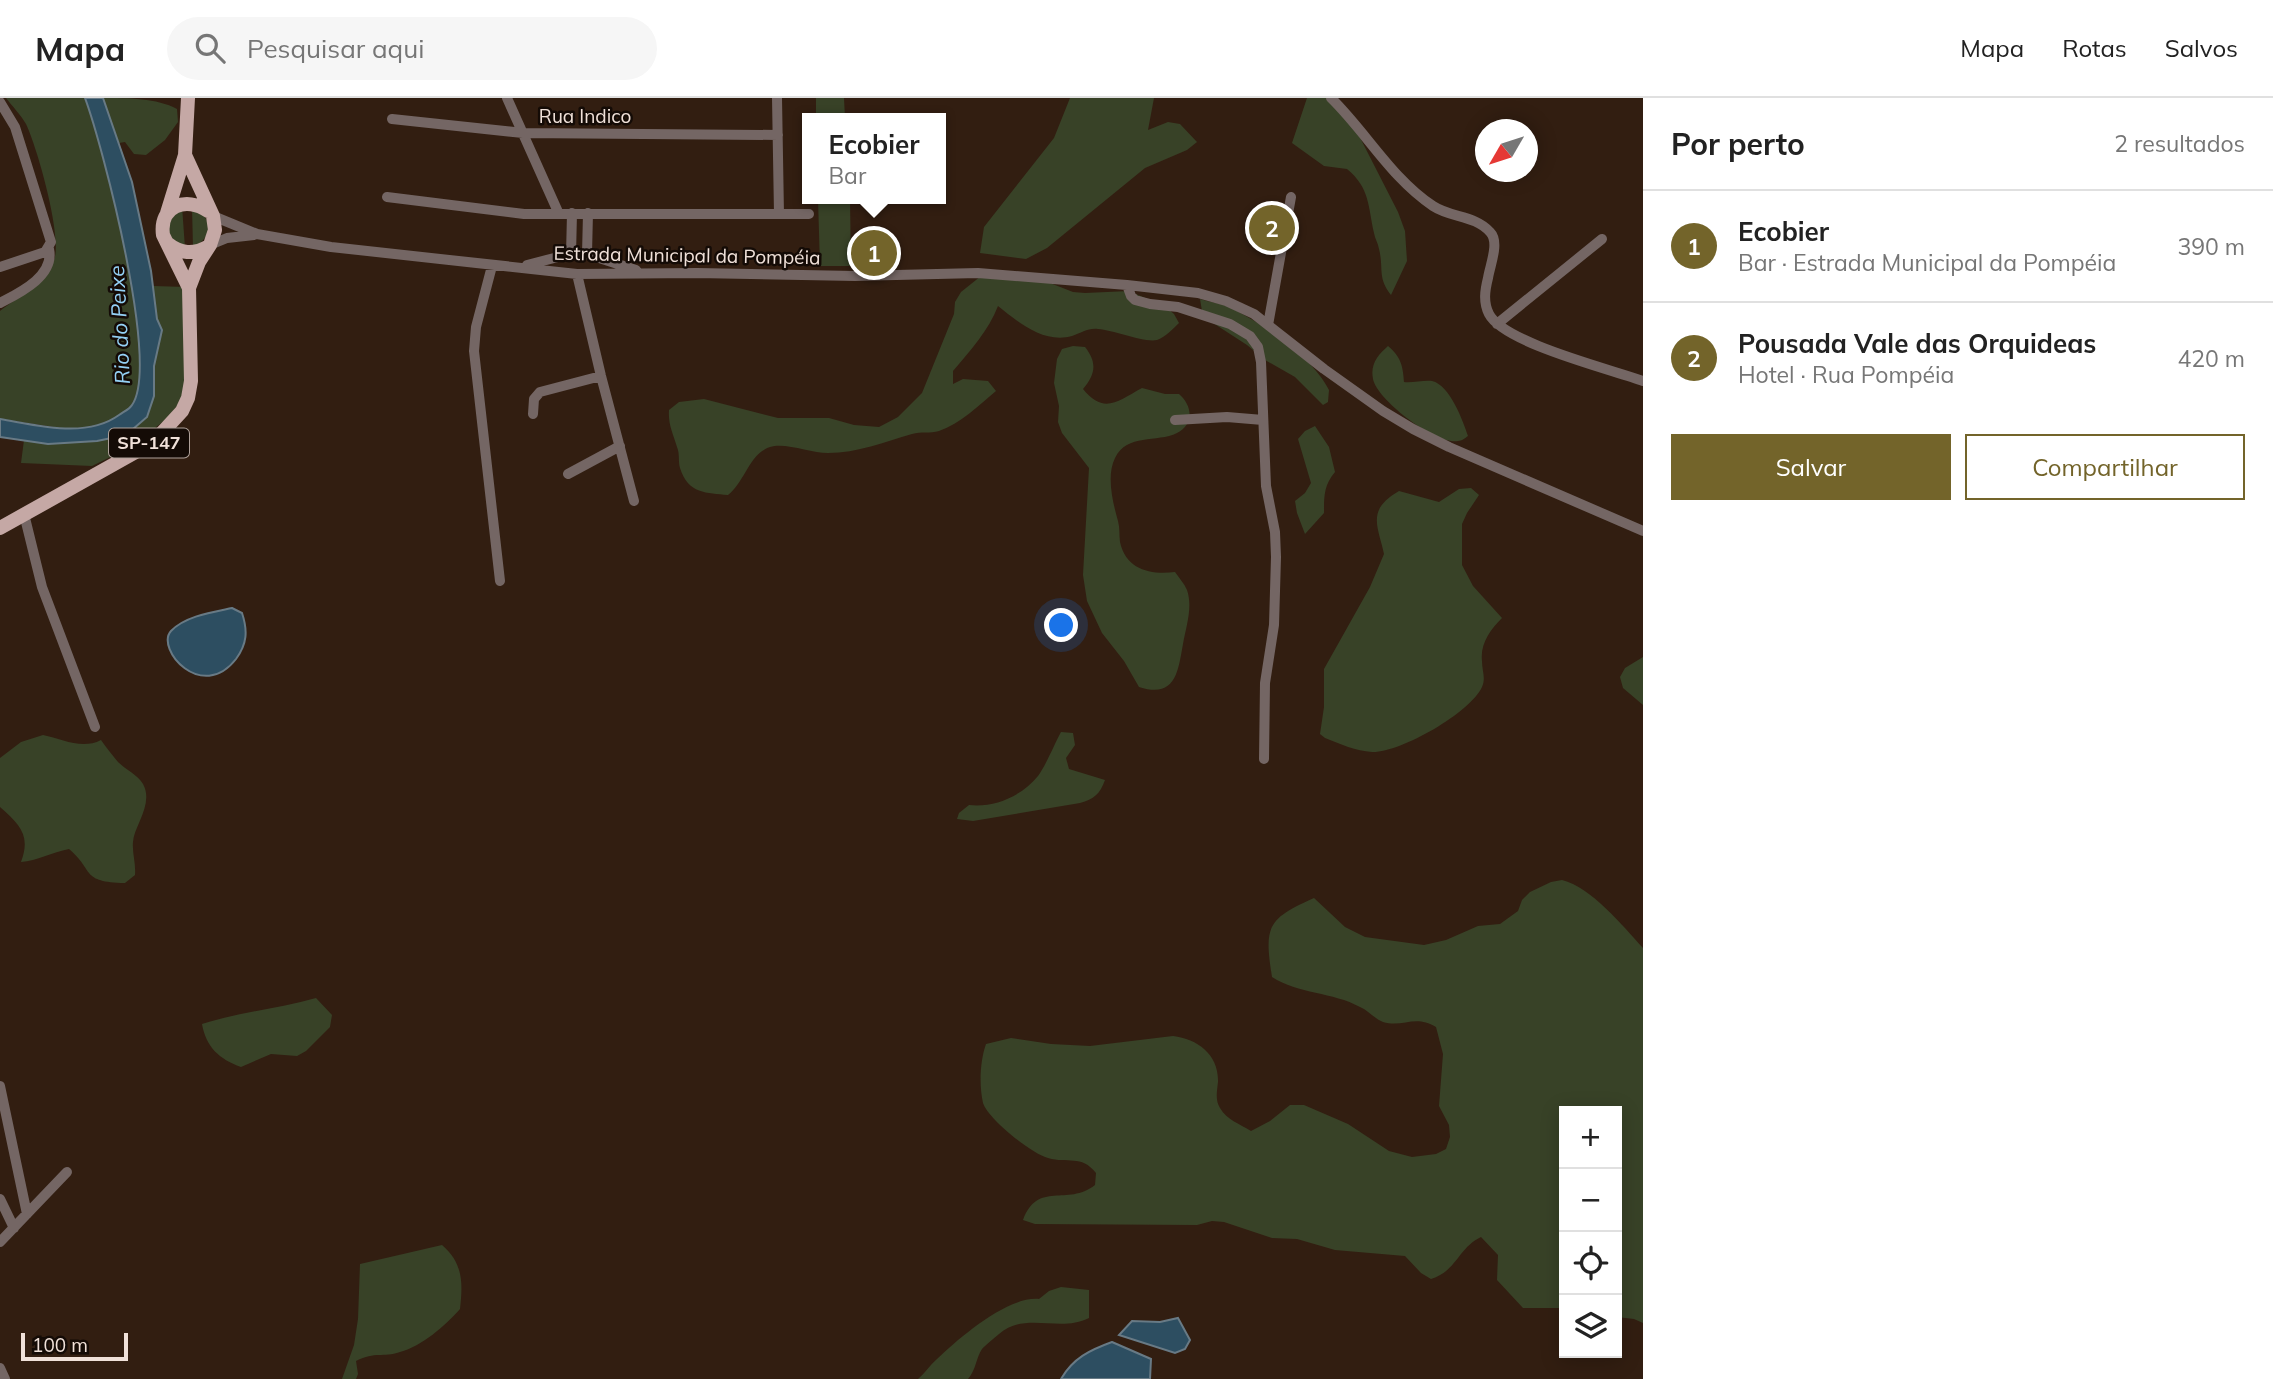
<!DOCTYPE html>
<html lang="pt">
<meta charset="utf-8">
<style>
:root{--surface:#fff;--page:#f6f6f6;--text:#222;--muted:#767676;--line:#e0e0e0;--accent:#73642a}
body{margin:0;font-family:Mulish,sans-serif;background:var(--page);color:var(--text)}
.controls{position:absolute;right:21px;bottom:21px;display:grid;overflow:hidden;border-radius:0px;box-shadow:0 4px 18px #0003}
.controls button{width:63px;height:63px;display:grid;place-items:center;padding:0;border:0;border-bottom:2px solid var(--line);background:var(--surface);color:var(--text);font:35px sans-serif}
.compass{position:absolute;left:1475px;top:21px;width:63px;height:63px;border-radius:50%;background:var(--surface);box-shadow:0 4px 18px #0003;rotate:231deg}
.scale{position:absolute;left:21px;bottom:18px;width:107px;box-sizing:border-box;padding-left:7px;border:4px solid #f0e1d9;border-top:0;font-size:19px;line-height:24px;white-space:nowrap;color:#f0e1d9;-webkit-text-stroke:5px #140b06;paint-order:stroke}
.you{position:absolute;left:1062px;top:528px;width:24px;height:24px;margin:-18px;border:5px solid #fff;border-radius:50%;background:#1a73e8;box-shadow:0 0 0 10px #1a73e833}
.badge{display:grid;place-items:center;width:46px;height:46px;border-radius:50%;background:var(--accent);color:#fff;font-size:23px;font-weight:700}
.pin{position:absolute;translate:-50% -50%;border:4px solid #fff;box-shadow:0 2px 7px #0006}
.popup{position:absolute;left:802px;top:15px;width:144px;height:91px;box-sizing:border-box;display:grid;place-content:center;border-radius:0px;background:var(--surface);filter:drop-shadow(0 2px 5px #0005);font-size:23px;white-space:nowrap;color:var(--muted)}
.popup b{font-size:26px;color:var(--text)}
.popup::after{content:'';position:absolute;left:50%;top:100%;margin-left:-14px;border:14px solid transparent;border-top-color:var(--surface)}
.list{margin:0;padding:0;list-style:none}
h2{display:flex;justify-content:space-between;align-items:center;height:91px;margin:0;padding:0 28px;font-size:30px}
h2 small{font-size:23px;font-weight:400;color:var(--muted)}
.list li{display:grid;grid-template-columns:46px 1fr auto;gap:21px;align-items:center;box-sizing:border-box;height:112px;padding:0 28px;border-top:2px solid var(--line)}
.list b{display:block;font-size:26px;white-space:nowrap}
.list p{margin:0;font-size:23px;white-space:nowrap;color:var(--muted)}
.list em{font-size:23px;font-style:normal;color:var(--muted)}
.actions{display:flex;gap:14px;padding:21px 28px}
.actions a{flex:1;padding:16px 0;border:2px solid var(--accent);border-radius:0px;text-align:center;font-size:24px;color:var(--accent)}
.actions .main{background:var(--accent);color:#fff}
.icon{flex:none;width:38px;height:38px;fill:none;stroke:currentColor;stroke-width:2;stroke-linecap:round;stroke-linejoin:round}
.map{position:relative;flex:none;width:1643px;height:1281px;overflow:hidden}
header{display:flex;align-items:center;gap:42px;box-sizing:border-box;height:98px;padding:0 35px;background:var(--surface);border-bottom:2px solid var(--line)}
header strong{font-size:33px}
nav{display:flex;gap:38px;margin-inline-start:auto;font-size:24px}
.search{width:490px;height:63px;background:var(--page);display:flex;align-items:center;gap:18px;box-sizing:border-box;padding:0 24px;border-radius:38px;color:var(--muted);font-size:26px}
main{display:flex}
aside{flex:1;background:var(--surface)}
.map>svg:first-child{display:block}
</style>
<header>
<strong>Mapa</strong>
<div class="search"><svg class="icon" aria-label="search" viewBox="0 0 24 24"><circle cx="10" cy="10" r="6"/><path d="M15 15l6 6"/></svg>Pesquisar aqui</div>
<nav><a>Mapa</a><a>Rotas</a><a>Salvos</a></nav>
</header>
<main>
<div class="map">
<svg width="1643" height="1281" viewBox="0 0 1643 1281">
<rect width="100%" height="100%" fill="#321e11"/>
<!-- green -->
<path fill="#384227" d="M 6,0 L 85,0 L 96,32 L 135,179 L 140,226 L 141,281 L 137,298 L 132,308 L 111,323 L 97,328 L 68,331 L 0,321 L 0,213 C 18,199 45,184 54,162 C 63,139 37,49 26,26 C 21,17 12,8 6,0 Z
M 103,0 C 128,0 157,0 177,11 L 178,24 L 165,42 L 146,57 L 134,56 L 125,44 L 119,45 Z
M 816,0 L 844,0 L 845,20 L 816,20 Z
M 1070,0 L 1154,0 L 1148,32 L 1168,24 L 1180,26 L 1197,44 L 1187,52 L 1145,70 L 1047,150 L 1026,161 L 980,155 L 984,129 L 1054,40 Z
M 1307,0 L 1334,0 L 1350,20 L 1398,114 L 1405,133 L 1407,163 L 1391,197 C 1377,179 1384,171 1379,151 C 1378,145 1375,141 1374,135 C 1368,108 1370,90 1347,71 L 1324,68 L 1292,45 Z
M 818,101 L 850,101 L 851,168 L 820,168 Z
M 182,108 L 185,150 L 173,145 L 166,126 Z
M 192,109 C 213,120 215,137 193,150 Z
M 981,178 L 1050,185 L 1073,194 L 1085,195 L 1129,193 L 1166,209 L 1174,216 L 1179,225 C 1173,231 1165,239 1157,242 C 1144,245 1114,232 1098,231 C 1087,230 1082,235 1072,238 C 1044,246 1018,224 998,208 C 989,232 970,253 953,273 L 953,286 L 963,281 L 988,283 L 996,293 C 979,307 960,326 939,333 C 930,336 921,333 912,336 C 885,344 857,355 828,355 C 811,355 785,344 770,349 C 749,356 745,384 728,397 C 707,395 688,396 680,370 C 678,363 680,356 677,349 C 673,335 668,327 669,312 L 679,304 L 704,301 L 778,320 L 829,320 L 854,327 L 879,329 L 898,319 L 922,295 L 954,216 L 955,204 L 961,194 Z
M 153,188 L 186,189 L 187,288 L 178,307 L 165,322 L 131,349 L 92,368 L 21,365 L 24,342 L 48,346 L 97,343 L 154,298 L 154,268 L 162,232 L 157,221 Z
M 1200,201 C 1209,204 1219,205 1227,208 C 1262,225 1312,258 1329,292 L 1328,304 L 1323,307 L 1295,279 L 1265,262 L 1247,247 L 1210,223 L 1202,213 Z
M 1073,248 L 1085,249 C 1097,264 1096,276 1083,291 C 1104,317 1118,303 1142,290 L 1165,296 L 1179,296 C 1192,307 1195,326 1177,335 C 1157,345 1127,335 1115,360 C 1106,378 1113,405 1118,423 C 1120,430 1119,437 1120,444 C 1126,472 1151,477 1175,474 C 1179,480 1184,485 1187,492 C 1193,509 1186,529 1183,546 C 1178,573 1176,601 1139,589 L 1124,563 L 1102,535 L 1087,503 L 1083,477 L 1089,370 L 1062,335 L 1058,324 L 1059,308 L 1054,285 L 1057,261 L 1062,251 Z
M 1388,248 C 1401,259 1403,268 1404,284 C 1412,285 1424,282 1432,283 C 1450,287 1463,323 1468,338 C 1465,340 1462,343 1458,343 C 1436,347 1377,302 1373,281 C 1370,266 1378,257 1388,248 Z
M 1315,328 L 1329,349 L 1335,374 C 1324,387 1324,398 1324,415 L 1305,436 L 1297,415 L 1295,403 L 1305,395 L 1311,385 L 1298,341 L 1305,333 Z
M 1471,390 L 1479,397 L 1467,415 L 1462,426 L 1462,467 L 1473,488 L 1502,520 C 1490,532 1480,546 1482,563 C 1482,573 1486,580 1482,589 C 1470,615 1400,655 1372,654 C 1356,653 1340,646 1325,640 L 1320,636 L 1324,609 L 1324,571 L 1370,489 L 1384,456 C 1378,428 1366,412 1399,393 L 1439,404 L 1459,391 Z
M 1643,559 L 1643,607 L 1623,590 L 1620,579 L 1625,570 Z
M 1061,634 L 1073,635 L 1075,647 L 1066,660 L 1069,671 L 1105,682 C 1100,696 1094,701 1080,705 L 973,723 L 957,721 L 959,715 L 969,707 C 994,710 1022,698 1038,678 C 1046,667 1054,647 1061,634 Z
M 43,637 C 62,641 82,652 101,642 C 106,649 112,657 118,664 C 125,671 138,677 143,686 C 154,706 134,728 133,744 C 132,755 136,765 135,777 L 125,785 C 80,784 95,773 69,751 C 52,754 37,763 21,764 C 31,737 20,727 0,709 L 0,660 L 21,644 Z
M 1562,782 C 1591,789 1623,828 1643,850 L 1643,1225 L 1634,1221 L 1617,1219 L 1617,1013 L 1564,1013 L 1564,1213 L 1559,1210 L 1523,1210 L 1497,1182 L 1498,1157 L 1481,1139 C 1458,1150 1457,1173 1431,1181 L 1421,1175 L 1405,1158 L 1335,1152 L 1297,1141 L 1272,1140 L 1224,1124 L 1212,1123 L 1197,1127 L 1035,1126 L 1023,1122 C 1038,1082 1067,1109 1095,1087 L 1096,1075 C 1081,1056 1068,1066 1048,1060 C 1032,1056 988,1021 983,1005 C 979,987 980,963 986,946 L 1011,940 L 1051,946 L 1090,948 L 1173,938 C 1198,941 1219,957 1218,984 C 1217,993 1215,1002 1220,1010 C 1227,1022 1240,1026 1251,1033 L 1270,1023 L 1290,1007 L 1304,1007 L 1348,1026 L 1389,1053 L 1412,1059 L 1436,1056 L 1446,1051 L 1450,1039 L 1449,1027 L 1439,1008 L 1443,956 L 1436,929 C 1415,916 1403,930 1383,924 C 1375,921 1369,913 1360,909 C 1333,894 1298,896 1272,879 C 1264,828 1267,821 1314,800 L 1345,829 L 1365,839 L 1424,847 L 1446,842 L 1478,828 L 1500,826 L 1518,813 L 1522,802 L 1530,794 L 1551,784 Z
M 316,900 L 332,917 L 330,929 L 306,953 L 297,958 L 271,956 L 241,969 C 219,961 206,949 202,926 C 239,914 278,911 316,900 Z
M 442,1147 C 463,1165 463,1184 460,1211 C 445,1228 422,1248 400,1254 C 382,1260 376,1253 356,1263 L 358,1276 L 356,1281 L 342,1281 L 354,1247 L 358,1221 L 360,1166 Z
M 1061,1189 L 1089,1192 L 1089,1220 C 1060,1235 1025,1213 999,1236 C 994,1240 986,1247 982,1251 C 976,1260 976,1272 968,1281 L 918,1281 C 925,1275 930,1267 937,1261 C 960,1239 1008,1198 1039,1201 L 1049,1193 Z"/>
<!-- water -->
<path fill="#2d4e61" stroke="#687a85" stroke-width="2" d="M 85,0 L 103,0 L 132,84 L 151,173 L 157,221 L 162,232 L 154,268 L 154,298 L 147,319 L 126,337 L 97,343 L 48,346 L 0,339 L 0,321 C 37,327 86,341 119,317 C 123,314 130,311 132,307 C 160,267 103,49 85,0 Z
M 232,510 L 242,515 C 248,533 247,546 236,561 C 202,605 155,551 171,533 C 185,518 213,514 232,510 Z
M 1178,1220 L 1190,1242 L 1185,1251 L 1175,1255 L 1119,1237 L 1132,1223 L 1160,1224 Z
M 1112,1244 L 1151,1261 L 1150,1281 L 1061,1281 C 1073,1260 1090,1252 1112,1244 Z"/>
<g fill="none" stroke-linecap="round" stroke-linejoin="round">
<!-- minor -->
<path stroke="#746664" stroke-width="10" d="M 507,0 L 559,116
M 777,0 L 779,116
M 1331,0 C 1366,34 1391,80 1433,108 C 1451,120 1475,117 1490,134 C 1500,144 1490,167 1488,180 C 1485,192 1483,204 1489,216 C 1504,245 1610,271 1643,283
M 0,4 L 15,29 L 51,144 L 45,154 L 0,169
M 392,21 L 523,35 L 778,37
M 387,99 L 524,116 L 809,116
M 213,118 L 257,136 L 331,149 L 577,176 L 697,175 L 855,178 L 978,175 L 1127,187 L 1198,195 L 1226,203 L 1254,216 L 1324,271 L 1383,313 L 1413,331 L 1449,349 L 1643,433
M 210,147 L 227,140 L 254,137
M 587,156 L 588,115
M 571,157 L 572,115
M 527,167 L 562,158 L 587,156 L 636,172
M 492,168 L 476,229 L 474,253 L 500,483
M 577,176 L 601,278 L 634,403
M 1127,187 L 1131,198 L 1135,202 L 1150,206 L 1178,209 L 1230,226 L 1250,238 L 1258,249 L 1261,264 L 1266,388 L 1275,434 L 1276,459 L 1274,527 L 1265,585 L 1264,661
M 0,205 C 19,195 55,178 49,151
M 1497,226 L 1602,141
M 1268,227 L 1291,99
M 533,316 L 534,301 L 540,294 L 601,278
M 1175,322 L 1227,319 L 1263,322
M 568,376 L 620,348
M 24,416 L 42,489 L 95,629
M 0,988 L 27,1116
M 0,1101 L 14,1130
M 0,1144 L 67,1074
M 0,1270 L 5,1281"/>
<!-- major -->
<path stroke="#c5a8a5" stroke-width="14" d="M 185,57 L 213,118 L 215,132 L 210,147 L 199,164 L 189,190
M 167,115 L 185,57 L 188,0
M 167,145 C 181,156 193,157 209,148
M 0,430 L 134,355 L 159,338 L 182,313 L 188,300 L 191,283 L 189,190 L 163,137 C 159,108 186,98 208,113"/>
</g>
<g text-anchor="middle" stroke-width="5" stroke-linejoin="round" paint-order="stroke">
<!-- shield labels -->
<rect fill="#140b06" stroke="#aea19a" stroke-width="2" x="109" y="330.5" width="80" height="29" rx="5"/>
<g font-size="18" font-weight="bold" fill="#f0e1d9">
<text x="149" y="351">SP-147</text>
</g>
<!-- street labels -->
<g font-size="19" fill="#f0e1d9" stroke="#140b06">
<text x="585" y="25">Rua Indico</text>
<text transform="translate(687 157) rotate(1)" y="7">Estrada Municipal da Pompéia</text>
</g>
<!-- water labels -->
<g font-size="21" font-style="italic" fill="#94d1f5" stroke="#140b06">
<text transform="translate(120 227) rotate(-93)" y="7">Rio do Peixe</text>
</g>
</g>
</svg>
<div class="controls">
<button>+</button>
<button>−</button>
<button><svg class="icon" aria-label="locate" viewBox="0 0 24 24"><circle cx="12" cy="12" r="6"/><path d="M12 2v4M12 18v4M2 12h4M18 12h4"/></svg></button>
<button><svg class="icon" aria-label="layers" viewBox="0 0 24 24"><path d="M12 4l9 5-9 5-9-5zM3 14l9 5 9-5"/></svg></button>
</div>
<svg class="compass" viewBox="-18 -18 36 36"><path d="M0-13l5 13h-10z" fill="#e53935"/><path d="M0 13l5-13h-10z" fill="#767676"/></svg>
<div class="scale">100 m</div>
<div class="you"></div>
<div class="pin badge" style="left:874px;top:155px">1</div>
<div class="popup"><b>Ecobier</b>Bar</div>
<div class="pin badge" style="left:1272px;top:130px">2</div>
</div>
<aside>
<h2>Por perto<small>2 resultados</small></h2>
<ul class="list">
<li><span class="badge">1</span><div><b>Ecobier</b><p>Bar · Estrada Municipal da Pompéia</p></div><em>390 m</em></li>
<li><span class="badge">2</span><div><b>Pousada Vale das Orquideas</b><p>Hotel · Rua Pompéia</p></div><em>420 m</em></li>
</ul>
<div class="actions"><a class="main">Salvar</a><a>Compartilhar</a></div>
</aside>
</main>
